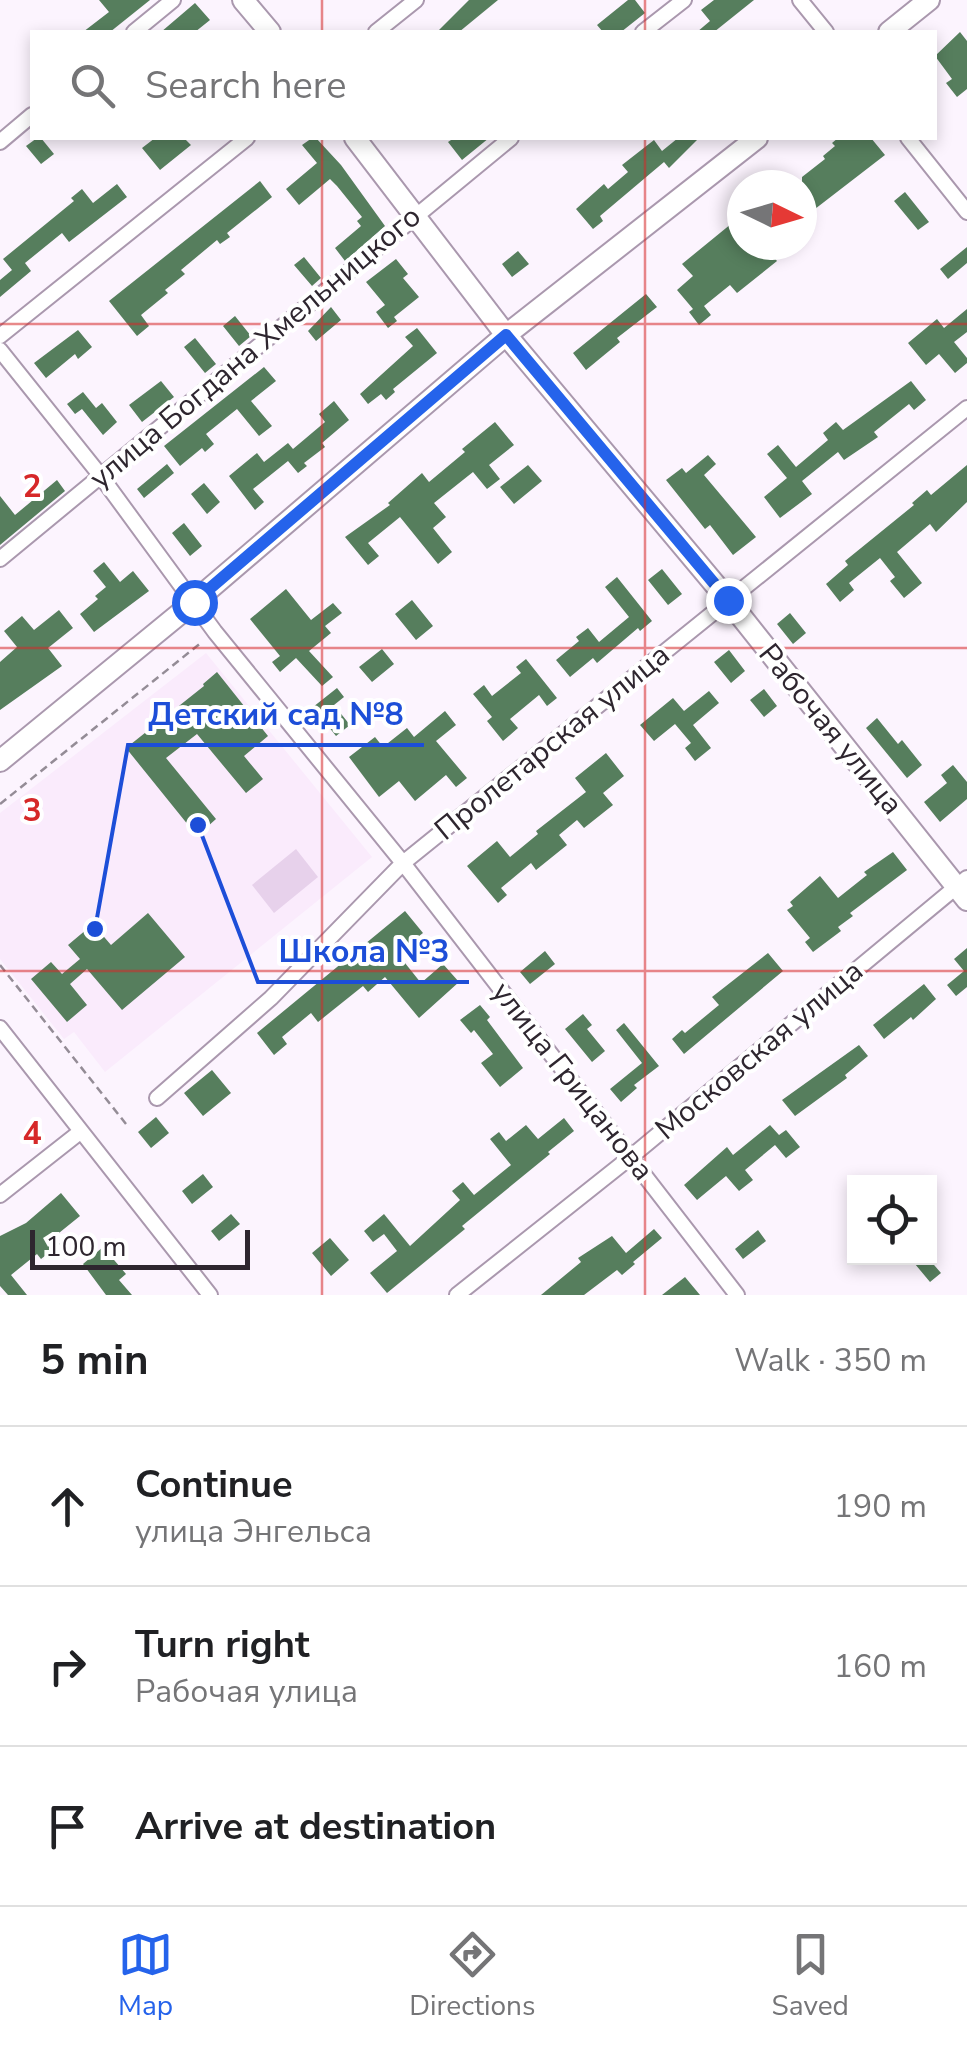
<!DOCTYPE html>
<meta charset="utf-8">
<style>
:root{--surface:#fff;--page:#f2f2f2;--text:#202124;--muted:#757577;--line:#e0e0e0;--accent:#2563eb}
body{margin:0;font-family:"Nunito Sans",sans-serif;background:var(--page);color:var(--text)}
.controls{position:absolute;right:30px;bottom:30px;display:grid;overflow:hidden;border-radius:0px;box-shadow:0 5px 15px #0003}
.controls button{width:90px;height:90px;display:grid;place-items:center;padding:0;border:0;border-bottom:2px solid var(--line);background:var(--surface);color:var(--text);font:50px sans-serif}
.compass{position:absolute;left:727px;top:170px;width:90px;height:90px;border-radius:50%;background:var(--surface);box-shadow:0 5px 15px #0003;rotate:95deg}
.scale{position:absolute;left:30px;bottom:25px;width:220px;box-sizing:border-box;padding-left:10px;border:5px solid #2e262f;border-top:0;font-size:28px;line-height:35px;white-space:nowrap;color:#2e262f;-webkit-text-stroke:8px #fff;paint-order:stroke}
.stop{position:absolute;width:30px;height:30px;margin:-22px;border:8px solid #2563eb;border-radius:50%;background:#fff}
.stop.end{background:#2563eb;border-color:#fff;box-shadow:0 2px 10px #0008}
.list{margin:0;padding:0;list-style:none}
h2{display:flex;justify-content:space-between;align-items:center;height:130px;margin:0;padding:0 40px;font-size:42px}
h2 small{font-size:32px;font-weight:400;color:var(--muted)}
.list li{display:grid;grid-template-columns:65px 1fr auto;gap:30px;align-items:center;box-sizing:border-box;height:160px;padding:0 40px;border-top:2px solid var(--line)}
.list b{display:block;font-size:38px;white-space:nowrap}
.list p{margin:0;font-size:32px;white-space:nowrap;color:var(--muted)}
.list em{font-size:32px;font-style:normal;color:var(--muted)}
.icon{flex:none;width:55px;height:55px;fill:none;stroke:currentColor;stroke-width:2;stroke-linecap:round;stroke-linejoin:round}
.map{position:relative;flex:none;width:967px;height:1295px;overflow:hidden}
.search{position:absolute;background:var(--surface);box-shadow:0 5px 15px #0003;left:30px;right:30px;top:30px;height:110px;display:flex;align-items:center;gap:25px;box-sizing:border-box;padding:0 35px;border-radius:0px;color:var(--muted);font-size:38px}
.sheet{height:610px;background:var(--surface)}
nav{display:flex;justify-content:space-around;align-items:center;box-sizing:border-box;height:140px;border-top:2px solid var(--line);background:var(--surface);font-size:28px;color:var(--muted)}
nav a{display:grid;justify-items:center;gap:5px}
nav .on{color:var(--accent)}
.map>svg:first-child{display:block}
</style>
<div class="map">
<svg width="967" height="1295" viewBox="0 0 967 1295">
<rect width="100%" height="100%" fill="#fcf4fe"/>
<!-- built -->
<path fill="#faebfc" d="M 206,653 L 372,857 L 105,1072 L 74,1032 L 64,1039 L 0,959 L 0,813 Z"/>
<!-- green -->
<path fill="#e7d1eb" d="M 296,849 L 318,877 L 274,913 L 252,885 Z"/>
<!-- building -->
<path fill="#567e5d" d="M 99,0 L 150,0 L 110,32 L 83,32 L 109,12 Z
M 469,0 L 498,0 L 459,32 L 437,32 Z
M 628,0 L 635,0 L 645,13 L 621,32 L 603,32 L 597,25 Z
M 714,0 L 754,0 L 714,32 L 697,32 L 710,21 L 701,10 Z
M 195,3 L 210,20 L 195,32 L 161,32 Z
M 960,32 L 967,41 L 967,89 L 957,97 L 946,83 L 952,79 L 935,56 Z
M 37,138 L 41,138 L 54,154 L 41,164 L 26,146 Z
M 155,138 L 184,138 L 191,145 L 160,170 L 142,148 Z
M 312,138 L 316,138 L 341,165 L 385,226 L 345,261 L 335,248 L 361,226 L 357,221 L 362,217 L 337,186 L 330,179 L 299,205 L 286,189 L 317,163 L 302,145 Z
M 454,138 L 489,138 L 462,160 L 448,142 Z
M 678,138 L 699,138 L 669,168 L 664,162 L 600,216 L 603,221 L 593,229 L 576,209 L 604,184 L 608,189 L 628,172 L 622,165 L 654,140 L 662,151 Z
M 838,138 L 871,138 L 885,155 L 802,219 L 802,177 L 825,159 L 823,156 L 835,146 L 832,143 Z
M 260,181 L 272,197 L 227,233 L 230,237 L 220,244 L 217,240 L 181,270 L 185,274 L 165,290 L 168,293 L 141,315 L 149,326 L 137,336 L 109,301 Z
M 117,184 L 127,197 L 69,242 L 62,233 L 25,263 L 31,271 L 0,297 L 0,280 L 12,270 L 3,259 L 74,201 L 71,198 L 82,189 L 93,203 Z
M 905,192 L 929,222 L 918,230 L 894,201 Z
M 742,215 L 742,245 L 764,245 L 777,261 L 737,293 L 730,285 L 704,306 L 711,315 L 699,325 L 689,312 L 693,309 L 677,290 L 693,276 L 682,264 Z
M 967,247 L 967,263 L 948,279 L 940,269 Z
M 518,251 L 529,264 L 512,277 L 502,264 Z
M 304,257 L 321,278 L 312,286 L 294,265 Z
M 396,259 L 408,274 L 403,278 L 419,297 L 394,317 L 397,321 L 388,328 L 376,312 L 385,305 L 366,282 Z
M 646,294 L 657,307 L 617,338 L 620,342 L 586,370 L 573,353 Z
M 331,307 L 341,320 L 316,341 L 308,331 Z
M 967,309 L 967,332 L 954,342 L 967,358 L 967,363 L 955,373 L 939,354 L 926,365 L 908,343 L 937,319 L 944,328 Z
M 235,316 L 251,336 L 239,346 L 223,326 Z
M 417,328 L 437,353 L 393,389 L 395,392 L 386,400 L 381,394 L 368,404 L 360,394 L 413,346 L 405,337 Z
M 78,330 L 92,347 L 78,359 L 75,354 L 46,378 L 34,363 Z
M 195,338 L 216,364 L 205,373 L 184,347 Z
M 264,367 L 276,381 L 251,401 L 272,426 L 259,436 L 237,409 L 206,434 L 214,444 L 205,452 L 202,448 L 180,466 L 164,446 Z
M 161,381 L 174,397 L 142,422 L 129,405 Z
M 911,381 L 926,400 L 914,410 L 909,404 L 874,432 L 878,437 L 844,460 L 838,452 L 802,481 L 812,494 L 780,518 L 764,497 L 787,478 L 767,454 L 778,445 L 796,467 L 828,440 L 823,433 L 836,422 L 843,430 Z
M 83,392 L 96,408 L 102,403 L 117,422 L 103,435 L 82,409 L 75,414 L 67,404 Z
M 334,401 L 349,420 L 322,443 L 325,447 L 304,463 L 307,466 L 298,473 L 288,461 L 253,489 L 264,502 L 255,510 L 229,476 L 257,453 L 264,462 L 288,443 L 293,449 L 325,422 L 319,414 Z
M 495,422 L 514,445 L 489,465 L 500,479 L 487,489 L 473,472 L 434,503 L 446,517 L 433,528 L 452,552 L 438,564 L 400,517 L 368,543 L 379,556 L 368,565 L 345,537 L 390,505 L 388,503 L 422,473 L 429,482 L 465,452 L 462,449 Z
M 708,455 L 716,464 L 704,475 L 756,537 L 733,555 L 710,525 L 705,529 L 666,480 L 682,468 L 686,473 Z
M 167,464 L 174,473 L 144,498 L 137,489 Z
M 528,465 L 542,481 L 514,504 L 500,487 Z
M 967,465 L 967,502 L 936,532 L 930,524 L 897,552 L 922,583 L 904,598 L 890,581 L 895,577 L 880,558 L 849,583 L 854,590 L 840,602 L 826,584 L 848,565 L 845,561 L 914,505 L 912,503 L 927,490 L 931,495 Z
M 57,480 L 65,491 L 0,545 L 0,496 L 15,515 Z
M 204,483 L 220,502 L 207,514 L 191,494 Z
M 184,523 L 202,546 L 190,556 L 172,533 Z
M 104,562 L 120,582 L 133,571 L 149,591 L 94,632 L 80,614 L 98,599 L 95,596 L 106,587 L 93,571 Z
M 662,569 L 682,594 L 668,605 L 648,580 Z
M 617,577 L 652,621 L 640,631 L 638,628 L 597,663 L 593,658 L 570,677 L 556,660 L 579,641 L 576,637 L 588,628 L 599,642 L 629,617 L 605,587 Z
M 286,589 L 311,620 L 333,603 L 342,613 L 325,626 L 331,633 L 309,651 L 333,677 L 322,686 L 296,658 L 280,672 L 272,662 L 280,656 L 250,619 Z
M 412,600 L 433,626 L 416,640 L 395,614 Z
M 59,610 L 73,628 L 48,648 L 62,666 L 0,710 L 0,662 L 17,647 L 4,631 L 22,616 L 34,630 Z
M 790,613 L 806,633 L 793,644 L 777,624 Z
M 382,649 L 394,664 L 372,682 L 359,667 Z
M 729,650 L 745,671 L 731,683 L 714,662 Z
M 526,659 L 557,698 L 547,706 L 539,695 L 510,719 L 518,728 L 503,741 L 487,721 L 492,717 L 473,694 L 484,685 L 492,696 L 521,673 L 516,667 Z
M 217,672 L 268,736 L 244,756 L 263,779 L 246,793 L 197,734 L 166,758 L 216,819 L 197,836 L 126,748 L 204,686 L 203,684 Z
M 337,688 L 344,697 L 334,705 L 350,725 L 336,736 L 313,707 Z
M 764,689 L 777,706 L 764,717 L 750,700 Z
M 709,691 L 719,703 L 693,725 L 711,748 L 695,761 L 685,748 L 691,743 L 675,724 L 654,741 L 640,725 L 673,698 L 684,711 Z
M 445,711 L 456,725 L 436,741 L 467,778 L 456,787 L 446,775 L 415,801 L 399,781 L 379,797 L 349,757 L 375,737 L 383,747 L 407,728 L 414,737 Z
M 877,718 L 898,744 L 902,740 L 922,765 L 907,778 L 866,728 Z
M 606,753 L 624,776 L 603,793 L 613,805 L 584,828 L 577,820 L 559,835 L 567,845 L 536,870 L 531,863 L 501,888 L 507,895 L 498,903 L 467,866 L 497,841 L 510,857 L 538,834 L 536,831 L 586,792 L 575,778 Z
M 953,765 L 967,782 L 967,799 L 940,822 L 924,802 L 947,783 L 941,775 Z
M 893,852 L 907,870 L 850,913 L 853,916 L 838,927 L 841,931 L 813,952 L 805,942 L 810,938 L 787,910 L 793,906 L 790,902 L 820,876 L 838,898 L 867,875 L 864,872 Z
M 405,911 L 423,933 L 397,953 L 421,983 L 443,964 L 459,982 L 419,1018 L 385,977 L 368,992 L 363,986 L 318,1022 L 311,1013 L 282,1037 L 287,1044 L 274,1055 L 257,1033 Z
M 148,913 L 185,957 L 122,1010 L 87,969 L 70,984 L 87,1005 L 67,1022 L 31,979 L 51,962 L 62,974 L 80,959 L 68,945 L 93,924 L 111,945 Z
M 967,948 L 967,987 L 956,996 L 947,985 L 964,971 L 954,959 Z
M 545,951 L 555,964 L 530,984 L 520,972 Z
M 768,953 L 783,971 L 684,1054 L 672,1039 L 682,1030 L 685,1033 L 719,1005 L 712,997 Z
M 924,984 L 936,999 L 913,1020 L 911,1017 L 884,1039 L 873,1025 Z
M 480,1005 L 490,1017 L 487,1020 L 523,1068 L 500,1087 L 481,1063 L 493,1054 L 474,1030 L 471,1033 L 460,1020 Z
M 583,1014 L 592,1025 L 587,1029 L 605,1051 L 592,1062 L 565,1029 Z
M 624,1023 L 659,1066 L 634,1085 L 637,1088 L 621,1102 L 610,1089 L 642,1063 L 616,1030 Z
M 859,1045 L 868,1056 L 845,1075 L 847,1078 L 795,1116 L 782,1100 Z
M 212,1070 L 231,1093 L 203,1116 L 184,1093 Z
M 156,1117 L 169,1133 L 151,1148 L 138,1132 Z
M 564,1118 L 574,1131 L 548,1152 L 550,1154 L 462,1226 L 465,1229 L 387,1293 L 370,1273 L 397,1251 L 384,1234 L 373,1242 L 364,1231 L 384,1214 L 410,1246 L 460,1200 L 452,1191 L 463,1182 L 474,1195 L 511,1165 L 490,1139 L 499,1132 L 506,1141 L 526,1125 L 538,1139 Z
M 770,1125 L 779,1135 L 786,1130 L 800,1147 L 786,1158 L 775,1145 L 745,1170 L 753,1180 L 739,1191 L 726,1176 L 697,1200 L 684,1185 L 727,1147 L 733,1155 Z
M 203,1174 L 213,1187 L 192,1204 L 182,1191 Z
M 61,1193 L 80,1216 L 54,1237 L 60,1244 L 41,1259 L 37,1254 L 11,1275 L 27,1295 L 8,1295 L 0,1286 L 0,1236 L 26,1223 Z
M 231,1214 L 240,1224 L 219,1241 L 211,1231 Z
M 654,1229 L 662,1238 L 633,1262 L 635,1264 L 622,1275 L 617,1270 L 584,1295 L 541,1295 L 581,1262 L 578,1258 L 612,1236 L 626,1253 Z
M 758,1230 L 766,1241 L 743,1259 L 735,1249 Z
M 330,1238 L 349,1260 L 331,1276 L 312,1253 Z
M 103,1247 L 126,1274 L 119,1280 L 132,1295 L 106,1295 L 83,1264 Z
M 910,1258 L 928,1258 L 941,1273 L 930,1282 Z
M 685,1277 L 700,1295 L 662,1295 Z"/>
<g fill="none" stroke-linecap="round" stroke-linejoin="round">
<defs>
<path id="street" d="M 800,0 L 826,32
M 134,32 L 173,0
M 376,32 L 416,0
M 643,32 L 684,0
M 908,138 L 967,212
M 0,142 L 32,115
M 0,336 L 247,138
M 0,350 L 100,475 L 215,632 L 403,863 L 737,1295
M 0,559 L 511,138
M 0,1028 L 210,1295
M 157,1098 L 271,998 L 403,863 L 967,408
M 0,1195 L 80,1132
M 457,1295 L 632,1156 L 967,878"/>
<path id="secondary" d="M 243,0 L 270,32
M 889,32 L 929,0
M 355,138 L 506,335 L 728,600 L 967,900
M 0,761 L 194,602 L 506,335 L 757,138"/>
</defs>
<!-- street casing -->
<use href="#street" stroke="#aa98ae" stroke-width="18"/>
<!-- secondary casing -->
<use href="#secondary" stroke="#aa98ae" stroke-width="24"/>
<!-- path -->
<path stroke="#948c96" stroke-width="2.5" stroke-dasharray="8 5" stroke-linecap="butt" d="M 0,804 L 202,642
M 0,965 L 126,1124"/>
<!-- street -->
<use href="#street" stroke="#fff" stroke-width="14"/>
<!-- secondary -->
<use href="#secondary" stroke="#fff" stroke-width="20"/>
</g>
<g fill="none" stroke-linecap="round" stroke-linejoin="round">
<!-- route -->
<path stroke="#2563eb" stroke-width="12" d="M 194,602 L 506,335 L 728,600"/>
</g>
<!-- grid -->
<path fill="none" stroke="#d62828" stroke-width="2.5" stroke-opacity="0.55" d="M 322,0 L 322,32M 645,0 L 645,32M 322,138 L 322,1295M 645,138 L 645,1295M 0,324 L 967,324M 0,648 L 967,648M 0,971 L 967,971"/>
<g text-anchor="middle" stroke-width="8" stroke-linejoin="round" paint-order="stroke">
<!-- street labels -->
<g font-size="30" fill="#2e262f" stroke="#fff">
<text transform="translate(255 347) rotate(-40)" y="10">улица Богдана Хмельницкого</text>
<text transform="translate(831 729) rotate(51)" y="10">Рабочая улица</text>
<text transform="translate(552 742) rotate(-39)" y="10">Пролетарская улица</text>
<text transform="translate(759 1050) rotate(-40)" y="10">Московская улица</text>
<text transform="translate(573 1081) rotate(52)" y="10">улица Грицанова</text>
</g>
</g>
<g font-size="32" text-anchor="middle" font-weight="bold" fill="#d62828" stroke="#fff" stroke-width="8" stroke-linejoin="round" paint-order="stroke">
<text x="32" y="497">2</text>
<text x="32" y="821">3</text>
<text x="32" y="1144">4</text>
</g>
<!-- callouts -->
<path fill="none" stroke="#1d4ed8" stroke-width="4" d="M95 929L128 745H424M198 825L258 982H469"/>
<g fill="#1d4ed8" stroke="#fff" stroke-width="4">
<circle cx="95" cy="929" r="10"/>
<circle cx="198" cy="825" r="10"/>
</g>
<g font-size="32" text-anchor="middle" font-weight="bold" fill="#1d4ed8" stroke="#fff" stroke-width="8" stroke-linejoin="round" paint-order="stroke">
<text x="276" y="725">Детский сад №8</text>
<text x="364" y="962">Школа №3</text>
</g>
</svg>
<div class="controls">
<button><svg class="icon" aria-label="locate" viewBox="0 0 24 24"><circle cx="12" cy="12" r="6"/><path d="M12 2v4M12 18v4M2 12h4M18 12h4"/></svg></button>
</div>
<svg class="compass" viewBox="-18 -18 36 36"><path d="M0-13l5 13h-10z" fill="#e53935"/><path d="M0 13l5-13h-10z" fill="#757577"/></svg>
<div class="scale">100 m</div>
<div class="stop" style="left:194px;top:602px"></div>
<div class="stop end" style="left:728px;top:600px"></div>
<div class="search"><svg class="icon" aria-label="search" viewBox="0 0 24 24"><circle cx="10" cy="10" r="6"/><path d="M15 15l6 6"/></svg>Search here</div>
</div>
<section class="sheet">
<h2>5 min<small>Walk · 350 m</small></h2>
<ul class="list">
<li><svg class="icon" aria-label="ahead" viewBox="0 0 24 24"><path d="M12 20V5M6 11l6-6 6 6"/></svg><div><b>Continue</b><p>улица Энгельса</p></div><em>190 m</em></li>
<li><svg class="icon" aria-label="right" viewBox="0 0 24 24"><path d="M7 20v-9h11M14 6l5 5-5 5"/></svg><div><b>Turn right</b><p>Рабочая улица</p></div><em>160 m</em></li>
<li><svg class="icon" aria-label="arrive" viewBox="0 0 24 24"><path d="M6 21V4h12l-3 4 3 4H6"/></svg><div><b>Arrive at destination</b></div></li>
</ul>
</section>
<nav>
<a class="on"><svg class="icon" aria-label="map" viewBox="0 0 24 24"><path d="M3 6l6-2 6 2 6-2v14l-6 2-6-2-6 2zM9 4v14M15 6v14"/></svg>Map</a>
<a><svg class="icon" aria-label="directions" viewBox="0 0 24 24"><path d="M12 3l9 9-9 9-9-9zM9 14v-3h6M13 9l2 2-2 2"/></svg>Directions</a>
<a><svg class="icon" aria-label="saved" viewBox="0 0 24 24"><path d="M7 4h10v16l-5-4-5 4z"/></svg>Saved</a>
</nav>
